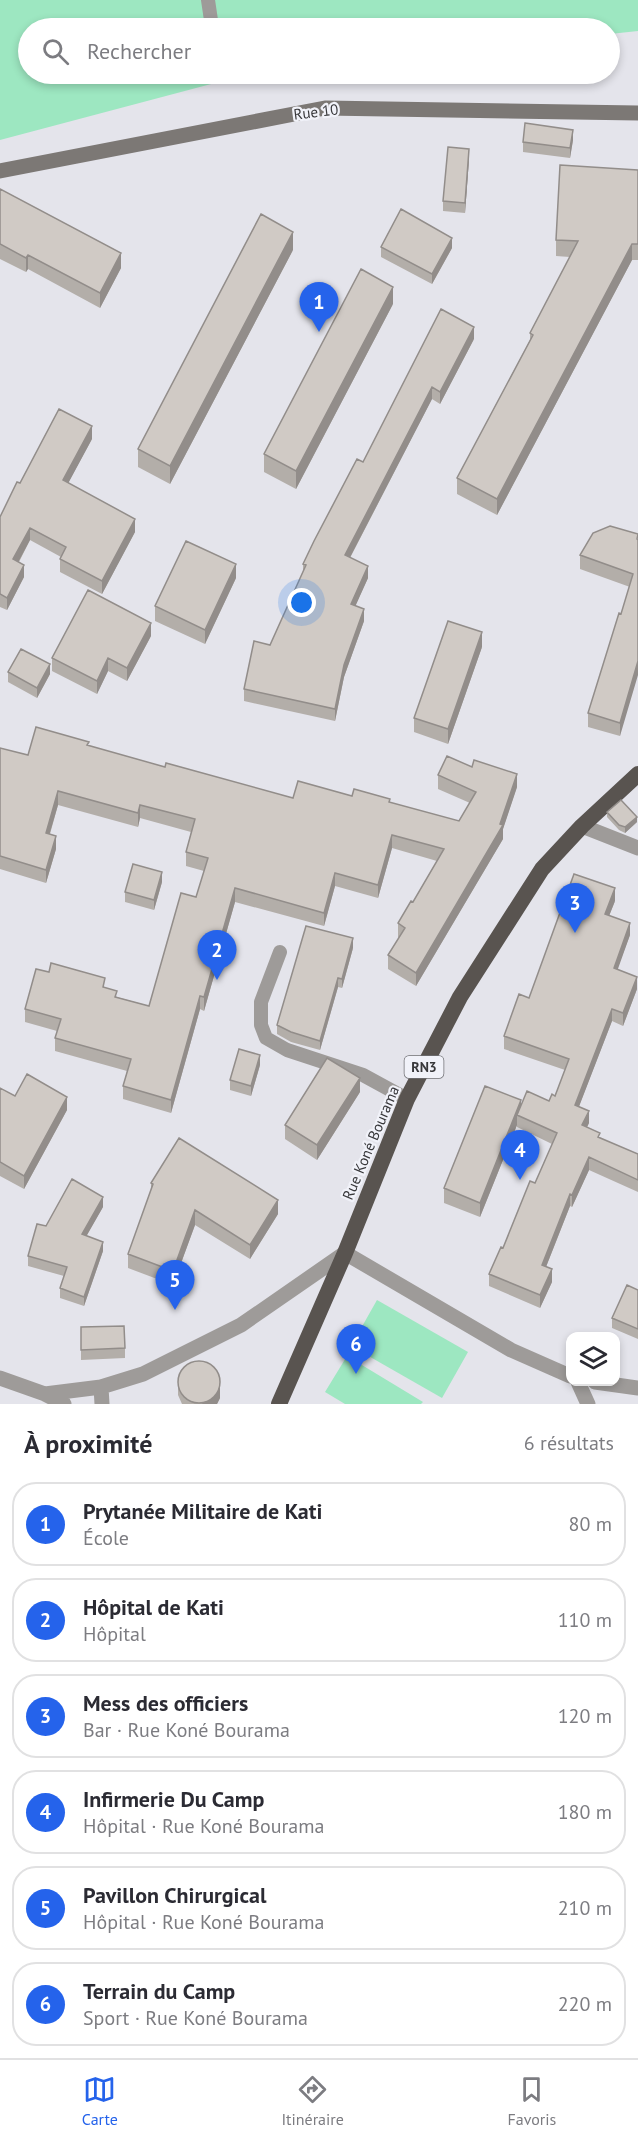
<!DOCTYPE html>
<html lang="fr">
<meta charset="utf-8">
<style>
:root{--surface:#fff;--page:#f2f2f3;--text:#2b2b33;--muted:#7c7c81;--line:#e1e1e2;--accent:#2563eb}
body{margin:0;font-family:"PT Sans",sans-serif;background:var(--page);color:var(--text)}
.controls{position:absolute;right:18px;bottom:18px;display:grid;overflow:hidden;border-radius:12px;box-shadow:0 3px 9px #0003}
.controls button{width:54px;height:54px;display:grid;place-items:center;padding:0;border:0;border-bottom:2px solid var(--line);background:var(--surface);color:var(--text);font:30px sans-serif}
.you{position:absolute;left:302px;top:603px;width:21px;height:21px;margin:-15px;border:4px solid #fff;border-radius:50%;background:#1a73e8;box-shadow:0 0 0 9px #1a73e833}
.badge{display:grid;place-items:center;width:39px;height:39px;border-radius:50%;background:var(--accent);color:#fff;font-size:20px;font-weight:700}
.pin{position:absolute;translate:-50% -50px;filter:drop-shadow(0 2px 3px #0008)}
.pin::after{content:'';position:absolute;top:32px;width:21px;height:18px;background:inherit;clip-path:polygon(0 0,100% 0,50% 100%)}
.list{margin:0;padding:0;list-style:none}
h2{display:flex;justify-content:space-between;align-items:center;height:78px;margin:0;padding:0 24px;font-size:26px}
h2 small{font-size:20px;font-weight:400;color:var(--muted)}
.list li{display:grid;grid-template-columns:39px 1fr auto;gap:18px;align-items:center;box-sizing:border-box;height:84px;margin:0 12px 12px;padding:0 12px;border:2px solid var(--line);border-radius:24px}
.list b{display:block;font-size:22px;white-space:nowrap}
.list p{margin:0;font-size:20px;white-space:nowrap;color:var(--muted)}
.list em{font-size:20px;font-style:normal;color:var(--muted)}
.icon{flex:none;width:33px;height:33px;fill:none;stroke:currentColor;stroke-width:2;stroke-linecap:round;stroke-linejoin:round}
.map{position:relative;flex:none;width:638px;height:1404px;overflow:hidden}
.search{position:absolute;background:var(--surface);box-shadow:0 3px 9px #0003;left:18px;right:18px;top:18px;height:66px;display:flex;align-items:center;gap:15px;box-sizing:border-box;padding:0 21px;border-radius:33px;color:var(--muted);font-size:22px}
.sheet{height:654px;background:var(--surface)}
nav{display:flex;justify-content:space-around;align-items:center;box-sizing:border-box;height:84px;border-top:2px solid var(--line);background:var(--surface);font-size:16px;color:var(--muted)}
nav a{display:grid;justify-items:center;gap:3px}
nav .on{color:var(--accent)}
.map>svg:first-child{display:block}
</style>
<div class="map">
<svg width="638" height="1404" viewBox="0 0 638 1404">
<rect width="100%" height="100%" fill="#e4e4eb"/>
<!-- garden -->
<path fill="#9de7c1" d="M 0,0 L 638,0 L 638,31 L 610,34 L 610,28 L 28,28 L 28,74 L 278,74 L 230,79 L 0,140 Z
M 377,1300 L 468,1352 L 442,1398 L 351,1346 Z
M 347,1356 L 423,1402 L 421,1404 L 345,1404 L 325,1392 Z"/>
<g fill="none" stroke-linecap="round" stroke-linejoin="round">
<!-- service -->
<path stroke="#9e9b99" stroke-width="14" d="M 208,0 L 212,27
M 280,952 L 261,1002 L 261,1025 L 266,1038 L 287,1050 L 363,1075 L 407,1099"/>
<!-- minor -->
<path stroke="#9e9b99" stroke-width="15" d="M 582,826 L 638,848"/>
<!-- tertiary -->
<path stroke="#9e9b99" stroke-width="15" d="M 0,1378 L 45,1394 L 64,1404
M 578,1382 L 588,1404
M 595,1382 L 638,1388
M 101,1387 L 102,1404
M 45,1394 L 101,1387 L 143,1374 L 241,1325 L 345,1253 L 511,1350 L 570,1376"/>
<!-- secondary -->
<path stroke="#7c7875" stroke-width="15" d="M 0,171 L 325,108 L 638,113"/>
<!-- trunk -->
<path stroke="#595450" stroke-width="16" d="M 279,1404 L 345,1253 L 407,1099 L 460,997 L 542,869 L 582,826 L 638,774"/>
</g>
<!-- wall -->
<path fill="#b3aea9" d="M 573,140 L 570,158 L 523,152 L 523,142 Z
M 469,159 L 465,213 L 443,211 L 443,201 Z
M 638,170 L 638,260 L 632,260 L 497,515 L 457,494 L 457,478 L 530,340 L 530,333 L 570,257 L 556,256 L 556,240 Z
M 0,189 L 121,268 L 100,308 L 28,269 L 26,272 L 0,259 Z
M 381,247 L 452,248 L 432,284 L 381,257 Z
M 293,250 L 170,484 L 138,467 L 138,449 Z
M 393,304 L 296,489 L 264,472 L 264,454 Z
M 474,339 L 440,404 L 432,399 L 350,558 L 368,578 L 355,606 L 364,621 L 344,677 L 335,721 L 244,701 L 244,689 L 270,645 L 303,572 L 303,564 L 363,462 Z
M 92,439 L 68,483 L 135,532 L 102,594 L 60,572 L 60,559 L 61,557 L 30,540 L 19,562 L 24,577 L 7,610 L 0,607 L 0,517 L 20,483 Z
M 638,534 L 620,736 L 588,727 L 588,713 L 630,587 L 580,569 L 580,555 Z
M 236,578 L 205,644 L 155,621 L 155,606 Z
M 151,636 L 127,681 L 108,671 L 97,694 L 52,671 L 52,658 Z
M 482,647 L 448,744 L 414,732 L 414,718 Z
M 8,672 L 50,674 L 37,698 L 8,682 Z
M 89,746 L 165,767 L 293,798 L 352,796 L 390,803 L 459,821 L 470,803 L 438,789 L 438,775 L 517,787 L 503,829 L 503,839 L 416,986 L 388,969 L 388,955 L 399,938 L 398,937 L 398,923 L 413,902 L 437,861 L 392,848 L 378,898 L 335,886 L 324,926 L 235,902 L 204,1011 L 200,1009 L 171,1113 L 123,1099 L 123,1086 L 127,1071 L 55,1051 L 55,1038 L 57,1031 L 25,1022 L 25,1009 L 105,987 L 117,997 L 149,1006 L 196,897 L 204,871 L 186,866 L 186,852 L 191,832 L 140,818 L 138,827 L 58,805 L 50,834 L 56,849 L 46,883 L 0,869 L 0,748 L 28,755 Z
M 607,812 L 637,822 L 625,833 L 619,830 L 607,817 Z
M 162,882 L 154,910 L 125,902 L 125,892 Z
M 615,901 L 609,916 L 630,935 L 617,969 L 637,989 L 623,1026 L 612,1021 L 579,1106 L 589,1123 L 587,1127 L 600,1138 L 638,1154 L 638,1192 L 589,1170 L 572,1207 L 570,1206 L 546,1267 L 552,1282 L 540,1308 L 489,1286 L 489,1274 L 503,1248 L 535,1183 L 552,1144 L 517,1127 L 517,1125 L 480,1217 L 444,1203 L 444,1188 L 521,1105 L 549,1101 L 555,1096 L 565,1070 L 504,1049 L 504,1036 L 529,998 Z
M 353,948 L 342,988 L 338,987 L 320,1050 L 291,1042 L 277,1034 L 277,1025 Z
M 260,1065 L 251,1096 L 230,1090 L 230,1080 Z
M 0,1088 L 15,1096 L 67,1110 L 24,1189 L 0,1176 Z
M 360,1092 L 317,1160 L 285,1139 L 285,1125 Z
M 151,1183 L 278,1214 L 250,1259 L 195,1225 L 173,1285 L 128,1268 L 128,1254 L 151,1190 Z
M 103,1207 L 86,1236 L 103,1251 L 84,1306 L 60,1298 L 60,1288 L 64,1276 L 28,1266 L 28,1256 L 46,1226 Z
M 638,1290 L 638,1339 L 612,1328 L 612,1318 Z
M 81,1327 L 125,1348 L 125,1358 L 81,1360 Z
M 178,1385 L 220,1390 L 220,1398 L 217,1404 L 182,1404 L 178,1395 Z"/>
<!-- shaded-wall -->
<path fill="#928d8a" d="M 573,130 L 573,140 L 570,158 L 570,148 Z
M 469,149 L 469,159 L 465,213 L 465,203 Z
M 293,232 L 293,250 L 170,484 L 170,466 Z
M 452,238 L 452,248 L 432,284 L 432,274 Z
M 632,244 L 632,260 L 497,515 L 497,499 Z
M 121,253 L 121,268 L 100,308 L 100,293 Z
M 28,255 L 28,269 L 26,272 L 26,258 Z
M 393,287 L 393,304 L 296,489 L 296,471 Z
M 474,327 L 474,339 L 440,404 L 440,392 Z
M 432,387 L 432,399 L 345,567 L 345,555 Z
M 92,426 L 92,439 L 63,493 L 63,480 Z
M 135,519 L 135,532 L 102,594 L 102,581 Z
M 30,528 L 30,540 L 13,572 L 13,559 Z
M 236,564 L 236,578 L 205,644 L 205,630 Z
M 24,565 L 24,577 L 7,610 L 7,598 Z
M 368,566 L 368,578 L 351,616 L 351,604 Z
M 364,609 L 364,621 L 344,677 L 335,721 L 335,709 L 344,665 Z
M 151,623 L 151,636 L 127,681 L 127,668 Z
M 482,632 L 482,647 L 448,744 L 448,729 Z
M 108,658 L 108,671 L 97,694 L 97,681 Z
M 638,661 L 638,675 L 620,736 L 620,723 Z
M 50,664 L 50,674 L 37,698 L 37,688 Z
M 517,774 L 517,787 L 503,829 L 503,839 L 416,986 L 416,973 L 500,824 Z
M 58,791 L 58,805 L 46,846 L 46,833 Z
M 140,805 L 140,818 L 138,827 L 138,813 Z
M 637,817 L 637,822 L 625,833 L 625,827 Z
M 392,835 L 392,848 L 378,898 L 378,885 Z
M 56,836 L 56,849 L 46,883 L 46,870 Z
M 162,872 L 162,882 L 154,910 L 154,900 Z
M 335,873 L 335,886 L 324,926 L 324,913 Z
M 235,888 L 235,902 L 204,1011 L 204,997 Z
M 615,888 L 615,901 L 605,926 L 605,914 Z
M 630,923 L 630,935 L 614,980 L 614,968 Z
M 353,938 L 353,948 L 342,988 L 342,979 Z
M 637,977 L 637,989 L 623,1026 L 623,1013 Z
M 338,978 L 338,987 L 320,1050 L 320,1041 Z
M 200,996 L 200,1009 L 171,1113 L 171,1100 Z
M 612,1009 L 612,1021 L 575,1117 L 575,1105 Z
M 260,1055 L 260,1065 L 251,1096 L 251,1086 Z
M 360,1078 L 360,1092 L 317,1160 L 317,1145 Z
M 67,1097 L 67,1110 L 24,1189 L 24,1176 Z
M 521,1100 L 521,1114 L 517,1115 L 517,1125 L 480,1217 L 480,1203 Z
M 589,1111 L 589,1123 L 582,1137 L 582,1125 Z
M 589,1157 L 589,1170 L 572,1207 L 572,1195 Z
M 570,1194 L 570,1206 L 542,1277 L 542,1265 Z
M 103,1197 L 103,1207 L 82,1244 L 82,1234 Z
M 278,1200 L 278,1214 L 250,1259 L 250,1245 Z
M 195,1210 L 195,1225 L 173,1285 L 173,1271 Z
M 103,1242 L 103,1251 L 84,1306 L 84,1297 Z
M 552,1269 L 552,1282 L 540,1308 L 540,1295 Z
M 220,1380 L 220,1398 L 217,1404 L 202,1404 Z"/>
<!-- building -->
<path fill="#d0cac5" stroke="#928d8a" stroke-width="1.5" d="M 525,123 L 573,130 L 570,148 L 523,142 Z
M 448,147 L 469,149 L 465,203 L 443,201 Z
M 560,165 L 638,170 L 638,244 L 632,244 L 497,499 L 457,478 L 533,335 L 530,333 L 578,241 L 556,240 Z
M 0,189 L 121,253 L 100,293 L 28,255 L 26,258 L 0,244 Z
M 401,209 L 452,238 L 432,274 L 381,247 Z
M 261,214 L 293,232 L 170,466 L 138,449 Z
M 361,269 L 393,287 L 296,471 L 264,454 Z
M 441,309 L 474,327 L 440,392 L 432,387 L 345,555 L 368,566 L 351,604 L 364,609 L 344,665 L 335,709 L 244,689 L 254,641 L 270,645 L 306,565 L 303,564 L 314,541 L 357,459 L 363,462 Z
M 59,409 L 92,426 L 63,480 L 135,519 L 102,581 L 60,559 L 66,547 L 30,528 L 13,559 L 24,565 L 7,598 L 0,594 L 0,517 L 17,482 L 20,483 Z
M 610,526 L 638,534 L 637,539 L 638,540 L 638,661 L 620,723 L 588,713 L 619,613 L 621,614 L 633,574 L 580,555 L 593,533 Z
M 186,541 L 236,564 L 205,630 L 155,606 Z
M 88,590 L 151,623 L 127,668 L 108,658 L 97,681 L 52,658 Z
M 448,621 L 482,632 L 448,729 L 414,718 Z
M 21,649 L 50,664 L 37,688 L 8,672 Z
M 36,727 L 89,742 L 87,745 L 165,767 L 166,763 L 293,798 L 298,781 L 352,796 L 354,789 L 390,799 L 389,802 L 459,821 L 476,792 L 438,775 L 447,756 L 472,767 L 474,760 L 517,774 L 500,824 L 503,825 L 416,973 L 388,955 L 405,928 L 398,923 L 411,901 L 413,902 L 444,849 L 392,835 L 378,885 L 335,873 L 324,913 L 235,888 L 204,997 L 200,996 L 171,1100 L 123,1086 L 131,1059 L 55,1038 L 61,1019 L 25,1009 L 36,969 L 49,972 L 51,963 L 105,978 L 103,987 L 117,991 L 115,997 L 149,1006 L 181,893 L 196,897 L 208,858 L 186,852 L 195,819 L 140,805 L 138,813 L 58,791 L 46,833 L 56,836 L 46,870 L 0,856 L 0,748 L 28,755 Z
M 621,800 L 637,817 L 625,827 L 619,825 L 607,812 Z
M 133,864 L 162,872 L 154,900 L 125,892 Z
M 574,874 L 615,888 L 605,914 L 630,923 L 614,968 L 637,977 L 623,1013 L 612,1009 L 575,1105 L 589,1111 L 582,1125 L 600,1133 L 598,1137 L 638,1154 L 638,1180 L 589,1157 L 572,1195 L 570,1194 L 542,1265 L 552,1269 L 540,1295 L 489,1274 L 501,1247 L 503,1248 L 530,1181 L 535,1183 L 557,1133 L 517,1115 L 527,1091 L 549,1101 L 552,1094 L 555,1096 L 569,1059 L 504,1036 L 519,994 L 529,998 Z
M 306,926 L 353,938 L 342,979 L 338,978 L 320,1041 L 291,1032 L 277,1025 Z
M 239,1049 L 260,1055 L 251,1086 L 230,1080 Z
M 327,1058 L 360,1078 L 317,1145 L 285,1125 Z
M 27,1074 L 67,1097 L 24,1176 L 0,1162 L 0,1088 L 15,1096 Z
M 485,1086 L 521,1100 L 480,1203 L 444,1188 Z
M 179,1138 L 278,1200 L 250,1245 L 195,1210 L 173,1271 L 128,1254 L 153,1184 L 151,1183 Z
M 72,1179 L 103,1197 L 82,1234 L 103,1242 L 84,1297 L 60,1288 L 67,1267 L 28,1256 L 37,1224 L 46,1226 Z
M 627,1285 L 638,1290 L 638,1329 L 612,1318 Z
M 124,1326 L 125,1348 L 81,1350 L 81,1327 Z
M178 1382a21 21 0 1 1 42 0a21 21 0 1 1-42 0Z"/>
<g text-anchor="middle" stroke-width="4.5" stroke-linejoin="round" paint-order="stroke">
<!-- shield labels -->
<rect fill="#f1f2f9" stroke="#707074" stroke-width="1.5" x="404.5" y="1056" width="39" height="22" rx="4.5"/>
<g font-size="14" font-weight="bold" fill="#38383b">
<text x="424" y="1072">RN3</text>
</g>
<!-- street labels -->
<g font-size="15" fill="#38383b" stroke="#f1f2f9">
<text transform="translate(316 112) rotate(-7)" y="5">Rue 10</text>
<text transform="translate(371 1143) rotate(-67)" y="5">Rue Koné Bourama</text>
</g>
</g>
</svg>
<div class="controls">
<button><svg class="icon" aria-label="layers" viewBox="0 0 24 24"><path d="M12 4l9 5-9 5-9-5zM3 14l9 5 9-5"/></svg></button>
</div>
<div class="you"></div>
<div class="pin badge" style="left:319px;top:332px">1</div>
<div class="pin badge" style="left:217px;top:980px">2</div>
<div class="pin badge" style="left:575px;top:933px">3</div>
<div class="pin badge" style="left:520px;top:1180px">4</div>
<div class="pin badge" style="left:175px;top:1310px">5</div>
<div class="pin badge" style="left:356px;top:1374px">6</div>
<div class="search"><svg class="icon" aria-label="search" viewBox="0 0 24 24"><circle cx="10" cy="10" r="6"/><path d="M15 15l6 6"/></svg>Rechercher</div>
</div>
<section class="sheet">
<h2>À proximité<small>6 résultats</small></h2>
<ul class="list">
<li><span class="badge">1</span><div><b>Prytanée Militaire de Kati</b><p>École</p></div><em>80 m</em></li>
<li><span class="badge">2</span><div><b>Hôpital de Kati</b><p>Hôpital</p></div><em>110 m</em></li>
<li><span class="badge">3</span><div><b>Mess des officiers</b><p>Bar · Rue Koné Bourama</p></div><em>120 m</em></li>
<li><span class="badge">4</span><div><b>Infirmerie Du Camp</b><p>Hôpital · Rue Koné Bourama</p></div><em>180 m</em></li>
<li><span class="badge">5</span><div><b>Pavillon Chirurgical</b><p>Hôpital · Rue Koné Bourama</p></div><em>210 m</em></li>
<li><span class="badge">6</span><div><b>Terrain du Camp</b><p>Sport · Rue Koné Bourama</p></div><em>220 m</em></li>
</ul>
</section>
<nav>
<a class="on"><svg class="icon" aria-label="map" viewBox="0 0 24 24"><path d="M3 6l6-2 6 2 6-2v14l-6 2-6-2-6 2zM9 4v14M15 6v14"/></svg>Carte</a>
<a><svg class="icon" aria-label="directions" viewBox="0 0 24 24"><path d="M12 3l9 9-9 9-9-9zM9 14v-3h6M13 9l2 2-2 2"/></svg>Itinéraire</a>
<a><svg class="icon" aria-label="saved" viewBox="0 0 24 24"><path d="M7 4h10v16l-5-4-5 4z"/></svg>Favoris</a>
</nav>
